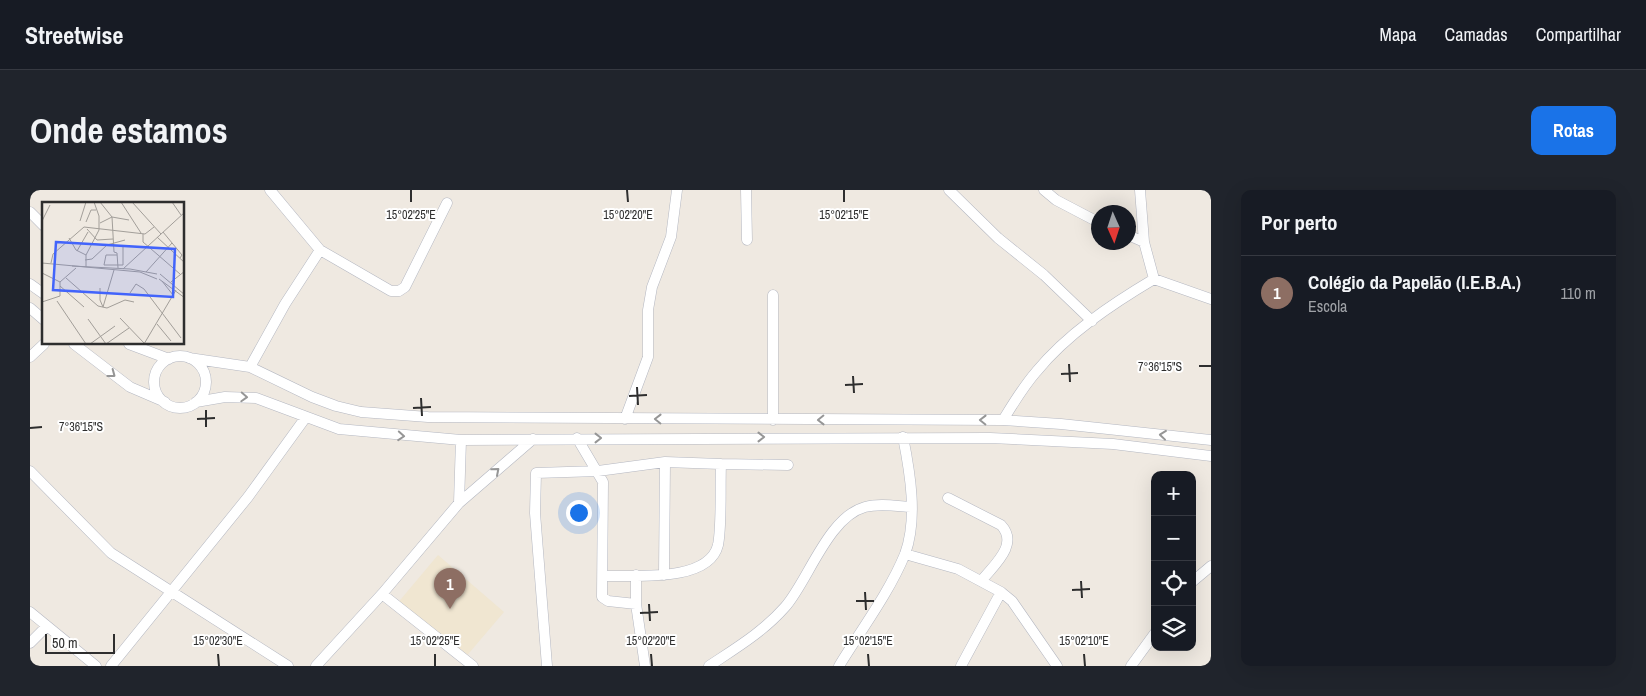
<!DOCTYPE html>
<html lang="pt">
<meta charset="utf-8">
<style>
:root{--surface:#171b24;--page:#20242c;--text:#f1f3f6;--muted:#9ea1a6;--line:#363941;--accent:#1a73e8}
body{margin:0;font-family:"Archivo Narrow",sans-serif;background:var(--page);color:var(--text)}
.controls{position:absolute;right:15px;bottom:15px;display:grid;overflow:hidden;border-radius:10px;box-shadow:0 5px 20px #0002}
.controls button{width:45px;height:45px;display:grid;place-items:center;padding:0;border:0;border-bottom:1px solid var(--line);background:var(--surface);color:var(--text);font:25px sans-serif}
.compass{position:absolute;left:1061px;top:15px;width:45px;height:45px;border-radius:50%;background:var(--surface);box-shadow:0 5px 20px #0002;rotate:177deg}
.scale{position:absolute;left:15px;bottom:12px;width:70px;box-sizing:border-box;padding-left:5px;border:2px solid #2e2e2e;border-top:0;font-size:14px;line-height:18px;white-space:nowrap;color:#2e2e2e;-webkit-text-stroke:4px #fff;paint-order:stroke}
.you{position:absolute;left:548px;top:322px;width:18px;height:18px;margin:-12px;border:4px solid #fff;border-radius:50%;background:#1a73e8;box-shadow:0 0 0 8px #1a73e833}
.badge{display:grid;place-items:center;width:32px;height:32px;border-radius:50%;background:var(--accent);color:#fff;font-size:16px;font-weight:700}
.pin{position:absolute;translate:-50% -41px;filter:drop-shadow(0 1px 2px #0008)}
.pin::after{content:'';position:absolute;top:26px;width:18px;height:15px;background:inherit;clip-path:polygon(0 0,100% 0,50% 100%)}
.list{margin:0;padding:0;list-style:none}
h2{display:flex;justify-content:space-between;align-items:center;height:65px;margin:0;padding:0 20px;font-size:21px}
h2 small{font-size:16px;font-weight:400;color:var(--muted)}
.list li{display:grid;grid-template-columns:32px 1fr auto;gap:15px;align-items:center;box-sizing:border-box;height:75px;padding:0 20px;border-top:1px solid var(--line)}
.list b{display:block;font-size:19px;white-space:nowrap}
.list p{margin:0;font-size:16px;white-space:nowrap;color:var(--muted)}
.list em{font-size:16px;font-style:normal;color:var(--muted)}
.icon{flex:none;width:28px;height:28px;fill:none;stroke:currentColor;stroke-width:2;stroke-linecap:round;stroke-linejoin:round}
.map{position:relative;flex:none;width:1181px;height:476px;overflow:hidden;border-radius:10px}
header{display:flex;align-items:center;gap:30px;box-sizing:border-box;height:70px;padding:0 25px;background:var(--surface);border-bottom:1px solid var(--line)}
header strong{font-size:24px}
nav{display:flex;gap:28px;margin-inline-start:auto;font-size:18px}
.intro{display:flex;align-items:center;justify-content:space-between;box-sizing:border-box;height:120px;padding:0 30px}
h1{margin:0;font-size:35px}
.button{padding:12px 22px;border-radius:10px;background:var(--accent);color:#fff;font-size:18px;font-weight:700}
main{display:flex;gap:30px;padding:0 30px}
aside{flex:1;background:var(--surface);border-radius:10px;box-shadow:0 5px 20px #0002}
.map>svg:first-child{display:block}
</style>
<header>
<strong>Streetwise</strong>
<nav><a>Mapa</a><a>Camadas</a><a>Compartilhar</a></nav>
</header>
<div class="intro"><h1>Onde estamos</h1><a class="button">Rotas</a></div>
<main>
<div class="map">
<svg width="1181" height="476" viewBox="0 0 1181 476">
<rect width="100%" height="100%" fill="#efe9e1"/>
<!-- education -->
<path fill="#f0e6d1" d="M 408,365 L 474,422 L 434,469 L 366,415 Z"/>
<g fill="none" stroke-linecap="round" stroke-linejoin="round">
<defs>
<path id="minor" d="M 240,0 L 290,60 L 361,101 L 369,101 L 375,97 L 417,13
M 716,0 L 717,50
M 919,0 L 968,48 L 1014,85 L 1062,131
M 1014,0 L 1026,10 L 1068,32
M 1110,0 L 1114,52 L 1124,89
M 0,22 L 14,36
M 1098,45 L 1114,52
M 0,94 L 14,104
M 0,118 L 14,130
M 44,154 L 100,197 L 135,212
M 99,154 L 139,169
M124 192a26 26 0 1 1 52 0a26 26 0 1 1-52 0Z
M 0,167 L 14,154
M 159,168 L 220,177 L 282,207 L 306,216 L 331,222 L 398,227 L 973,230 L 1031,234 L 1181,250
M 220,177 L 255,114 L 290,60
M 166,212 L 195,207 L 226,208 L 309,239 L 431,250 L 960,248 L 1083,254 L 1181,266
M 595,229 L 618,167 L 618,120 L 622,97 L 641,47 L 647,0
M 743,230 L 743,105
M 973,230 C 983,214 993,197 1006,182 C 1037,144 1082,114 1124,89 L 1181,109
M 547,248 L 573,292 L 572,407 L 578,411 L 606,414 L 615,476
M 691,274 L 758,275
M 0,281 L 81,363 L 258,476
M 918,308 L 971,335 C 989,354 965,374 952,390
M 429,313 L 431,250
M 875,364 L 928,379 L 971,402 L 982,411 L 1027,476
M 634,385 L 635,272
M 1162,392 L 1181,376
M 352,404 L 443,476
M 606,414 L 606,385
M 0,422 L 66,476
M 0,453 L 17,436
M 81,476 L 218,307 L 276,227
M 286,476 L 352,404 L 429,313 L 503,249
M 517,476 L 505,323 L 506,283 L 568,281 L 635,272 L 691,274 C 690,296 692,335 688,355 C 679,393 603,385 573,386
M 679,476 C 706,458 733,442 755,417 C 778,391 798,327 835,317 C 849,313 866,316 881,317
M 809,476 C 831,440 859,403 875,364 C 888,329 880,282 873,247
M 931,476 L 971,402
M 1101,476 L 1125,443"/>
</defs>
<!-- minor casing -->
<use href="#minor" stroke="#b4b7c1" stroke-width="11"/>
<!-- minor -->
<use href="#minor" stroke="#fff" stroke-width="10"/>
</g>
<!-- one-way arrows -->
<defs><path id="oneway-chevron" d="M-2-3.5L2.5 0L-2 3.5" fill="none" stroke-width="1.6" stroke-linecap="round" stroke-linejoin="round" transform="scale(1.25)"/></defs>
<g stroke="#969696">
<use href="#oneway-chevron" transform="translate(82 184) rotate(37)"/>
<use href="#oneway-chevron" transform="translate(214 207) rotate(3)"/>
<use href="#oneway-chevron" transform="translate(628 229) rotate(-179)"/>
<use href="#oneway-chevron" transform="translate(791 230) rotate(179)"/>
<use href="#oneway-chevron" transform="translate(953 230) rotate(-179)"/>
<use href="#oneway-chevron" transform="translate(1133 245) rotate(-174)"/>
<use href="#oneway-chevron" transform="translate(371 246) rotate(4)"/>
<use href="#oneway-chevron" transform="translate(731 247)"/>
<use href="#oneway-chevron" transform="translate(568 248)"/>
<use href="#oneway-chevron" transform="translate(466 281) rotate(-41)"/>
</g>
<!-- ticks -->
<path fill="none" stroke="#2e2e2e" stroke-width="2" d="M 381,0 L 381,12M 597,0 L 598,12M 814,0 L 814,12M 1039,174 L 1040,192M 1169,176 L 1181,176M 1031,184 L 1048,183M 823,186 L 824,203M 815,195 L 833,194M 607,197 L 608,215M 599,206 L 617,205M 391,208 L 392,226M 383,218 L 401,217M 176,220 L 176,237M 167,229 L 185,228M 0,238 L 12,237M 1051,391 L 1052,408M 1042,400 L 1060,399M 835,402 L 836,420M 826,411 L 844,411M 619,414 L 620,431M 610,423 L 628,422M 188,464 L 189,476M 405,464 L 405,476M 621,464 L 622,476M 838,464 L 839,476M 1054,464 L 1055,476"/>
<!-- overview -->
<g transform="translate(12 12)">
<rect width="142" height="142" fill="#efe9e1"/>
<path fill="none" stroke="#a29e99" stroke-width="1" d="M 58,0 L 70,15 L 72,50 L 75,51 L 76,66M 79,0 L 99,31M 90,0 L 119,32M 130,0 L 139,13M 0,19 L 8,3M 38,19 L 44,0M 44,20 L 49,8 L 54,8M 58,21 L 70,15 L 87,18M 45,27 L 55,38 L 71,37M 121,30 L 140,53 L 138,56M 101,32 L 101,40 L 138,72M 115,35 L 143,61M 27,36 L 34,48 L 44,53M 35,49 L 46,30M 75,53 L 64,53 L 62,63 L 81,63 L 81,44M 43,58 L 50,57 L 65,43 L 83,38M 0,61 L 98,70 L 115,77M 9,61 L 11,52 L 42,25 L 103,32 L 112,25M 30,64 L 88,67 L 115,72M 44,65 L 44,53 L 57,28 L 57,14 L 52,0M 81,67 L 143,10M 104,70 L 130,41M 0,71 L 18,80 L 34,66M 118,72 L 143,93M 24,76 L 56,104 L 65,106 L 83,98 L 92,100M 117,77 L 143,96M 120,79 L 131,93M 129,80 L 143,69M 18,84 L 42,105M 58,86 L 58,98 L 61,105M 88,91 L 94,82 L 102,87 L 139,136M 15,99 L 44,142M 0,100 L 18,94 L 18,80M 61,105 L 72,68M 78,116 L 103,142M 46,117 L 64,142M 115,122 L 129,139M 48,142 L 73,124M 64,142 L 87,126M 102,142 L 134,88"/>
<path fill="#4264fb" fill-opacity="0.15" stroke="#4264fb" stroke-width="2.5" d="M 14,40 L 133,47 L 131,95 L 11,88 Z"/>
<rect width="142" height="142" fill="none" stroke="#2e2e2e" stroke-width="2.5"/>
</g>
<g font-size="12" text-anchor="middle" fill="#2e2e2e" stroke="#fff" stroke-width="4" stroke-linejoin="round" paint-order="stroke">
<text x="381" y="29">15°02'25"E</text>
<text x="598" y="29">15°02'20"E</text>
<text x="814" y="29">15°02'15"E</text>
<text x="1130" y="181">7°36'15"S</text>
<text x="51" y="241">7°36'15"S</text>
<text x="188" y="455">15°02'30"E</text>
<text x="405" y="455">15°02'25"E</text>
<text x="621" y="455">15°02'20"E</text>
<text x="838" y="455">15°02'15"E</text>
<text x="1054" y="455">15°02'10"E</text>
</g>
</svg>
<div class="controls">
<button>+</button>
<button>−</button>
<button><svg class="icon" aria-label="locate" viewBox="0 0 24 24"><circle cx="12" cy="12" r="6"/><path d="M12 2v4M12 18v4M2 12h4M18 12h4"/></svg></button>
<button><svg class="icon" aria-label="layers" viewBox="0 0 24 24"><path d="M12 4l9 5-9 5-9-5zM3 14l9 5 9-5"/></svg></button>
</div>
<svg class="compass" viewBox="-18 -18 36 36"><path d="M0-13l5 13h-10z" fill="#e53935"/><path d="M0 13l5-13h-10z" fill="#9ea1a6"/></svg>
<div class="scale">50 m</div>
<div class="you"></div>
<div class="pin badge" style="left:420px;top:419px;background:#8d6e63">1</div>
</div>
<aside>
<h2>Por perto<small></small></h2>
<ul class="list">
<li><span class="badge" style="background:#8d6e63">1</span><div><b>Colégio da Papelão (I.E.B.A.)</b><p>Escola</p></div><em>110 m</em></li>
</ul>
</aside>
</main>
